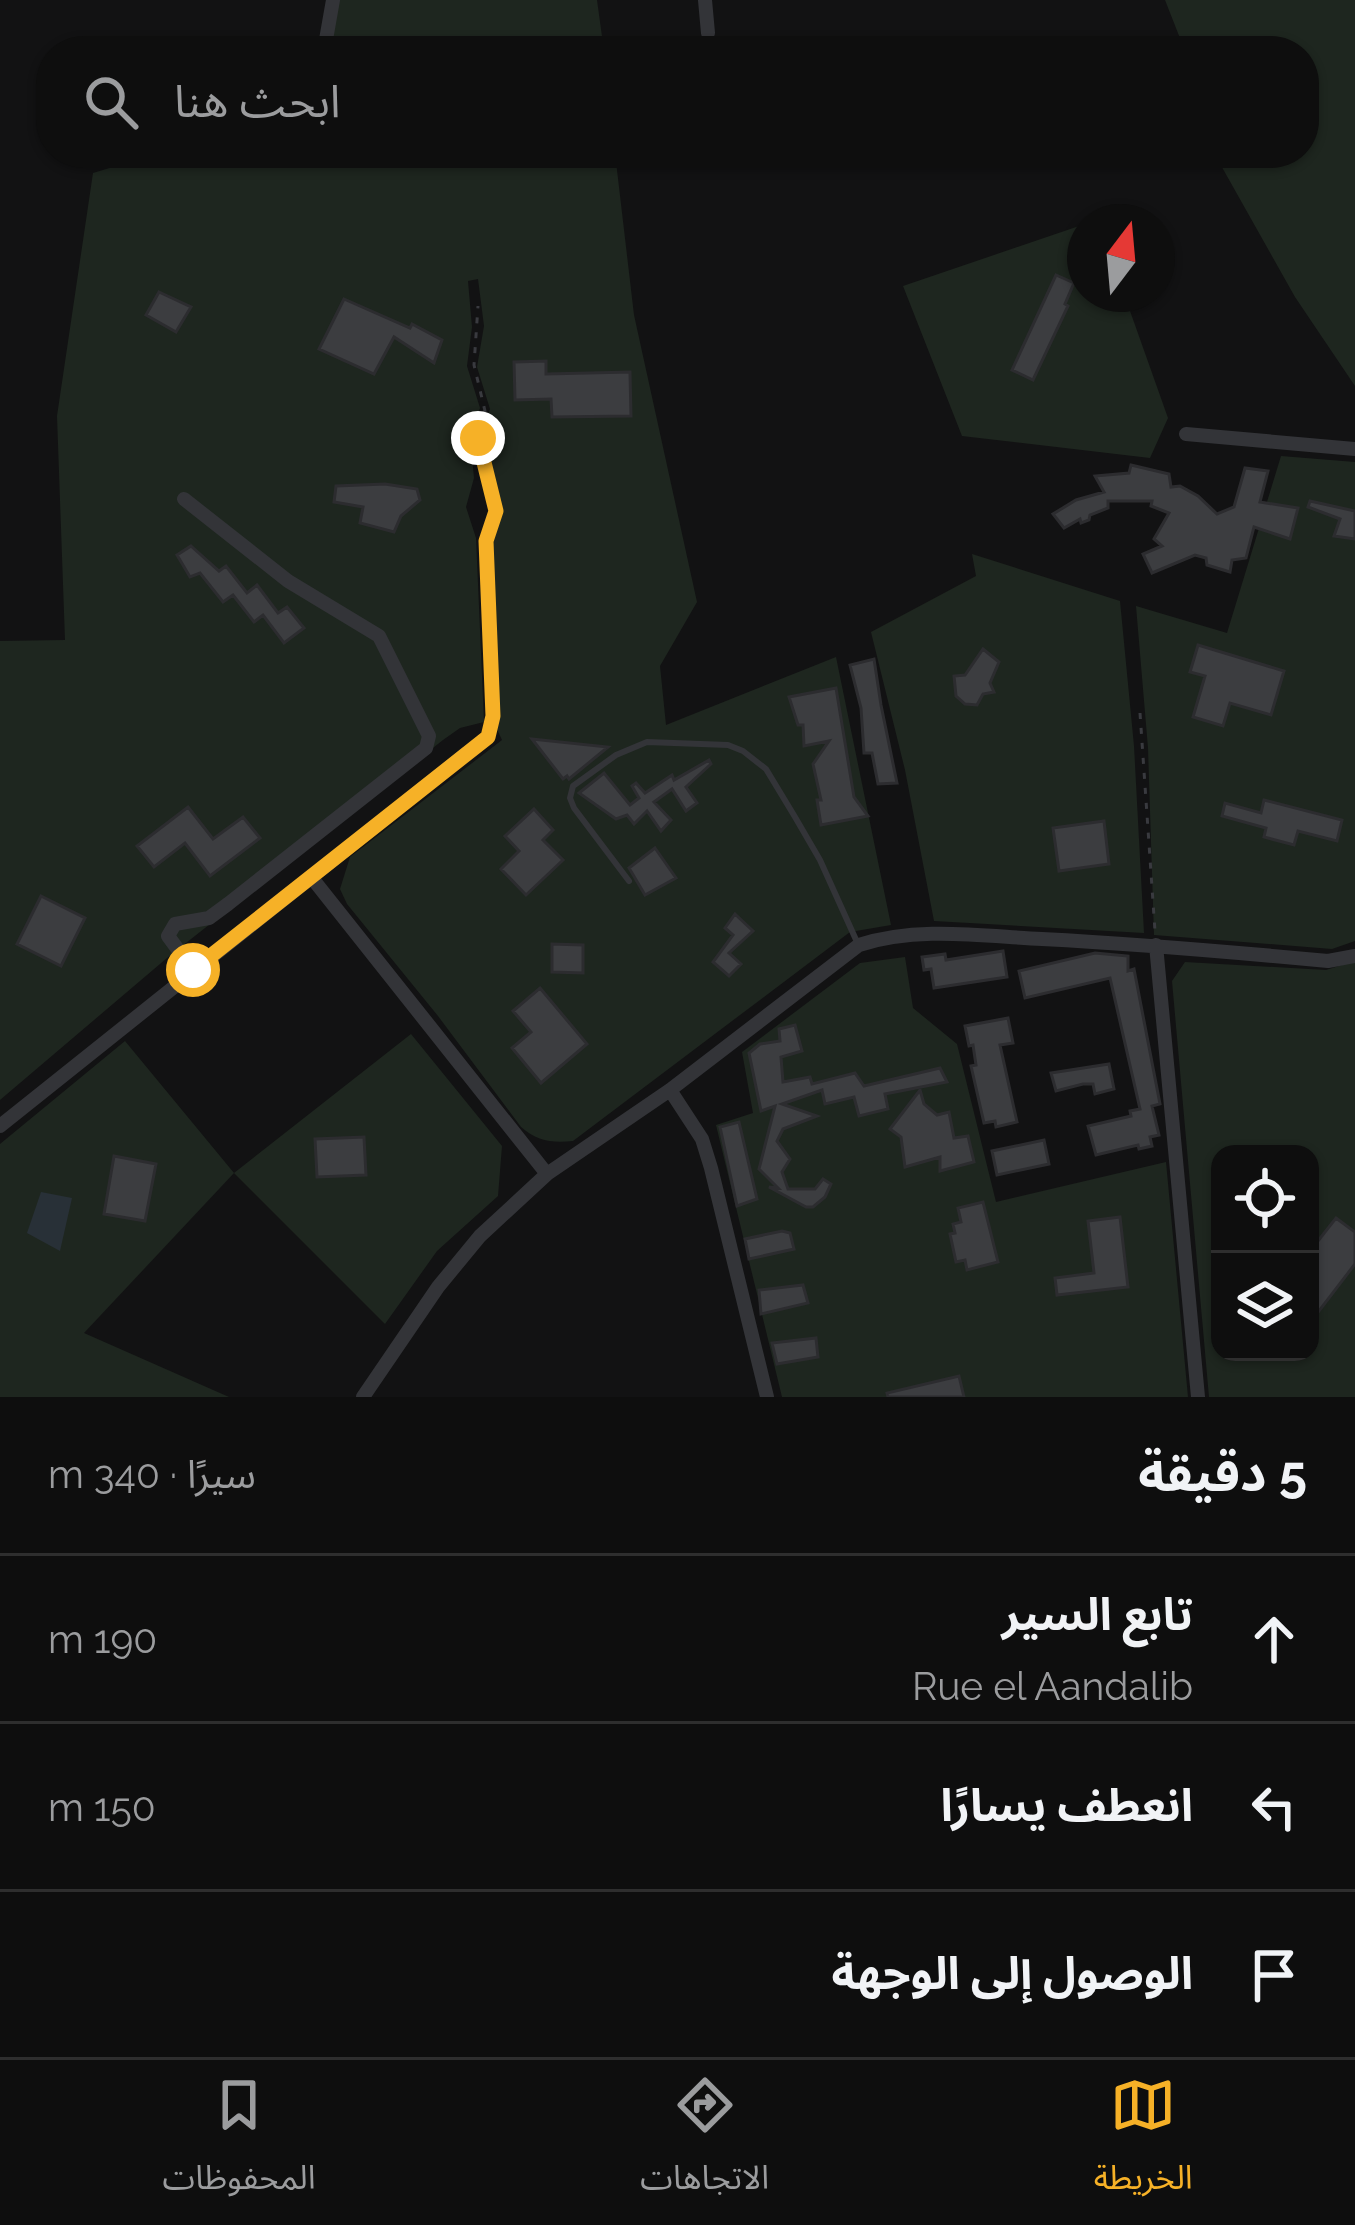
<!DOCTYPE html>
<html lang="ar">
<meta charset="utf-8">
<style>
:root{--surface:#0e0e0e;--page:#171717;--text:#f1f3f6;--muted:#9b9c9e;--line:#2e2e2e;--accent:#f6b127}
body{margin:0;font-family:Raleway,"Noto Sans Arabic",sans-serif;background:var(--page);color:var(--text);direction:rtl}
.controls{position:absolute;right:36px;bottom:36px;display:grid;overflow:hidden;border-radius:24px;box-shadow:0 3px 9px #0004}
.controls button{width:108px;height:108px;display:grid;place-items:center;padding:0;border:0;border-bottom:3px solid var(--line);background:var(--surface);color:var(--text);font:60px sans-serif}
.compass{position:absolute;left:1067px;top:204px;width:108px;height:108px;border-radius:50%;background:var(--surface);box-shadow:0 3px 9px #0004;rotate:16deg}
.stop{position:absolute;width:36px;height:36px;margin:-27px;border:9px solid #f6b127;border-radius:50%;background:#fff}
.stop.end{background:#f6b127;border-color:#fff;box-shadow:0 3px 12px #0008}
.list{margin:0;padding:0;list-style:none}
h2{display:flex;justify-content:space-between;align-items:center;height:156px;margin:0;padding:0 48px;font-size:51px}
h2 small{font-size:39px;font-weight:400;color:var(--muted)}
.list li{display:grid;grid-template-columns:78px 1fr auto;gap:36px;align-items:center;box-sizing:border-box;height:168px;padding:0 48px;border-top:3px solid var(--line)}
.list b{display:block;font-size:45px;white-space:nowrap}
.list p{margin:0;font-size:39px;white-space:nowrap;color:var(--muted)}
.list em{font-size:39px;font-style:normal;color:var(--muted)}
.icon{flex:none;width:66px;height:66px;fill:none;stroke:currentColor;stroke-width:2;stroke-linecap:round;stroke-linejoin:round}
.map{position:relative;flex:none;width:1355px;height:1397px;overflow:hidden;direction:ltr}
.search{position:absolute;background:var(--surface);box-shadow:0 3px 9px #0004;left:36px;right:36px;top:36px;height:132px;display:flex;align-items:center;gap:30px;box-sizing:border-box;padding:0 42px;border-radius:48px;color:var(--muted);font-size:45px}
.sheet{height:660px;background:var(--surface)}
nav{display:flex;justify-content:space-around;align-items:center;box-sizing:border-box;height:168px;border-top:3px solid var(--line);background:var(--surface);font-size:33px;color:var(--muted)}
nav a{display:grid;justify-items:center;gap:6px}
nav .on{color:var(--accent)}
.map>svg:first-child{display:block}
</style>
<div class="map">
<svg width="1355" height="1397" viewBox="0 0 1355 1397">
<rect width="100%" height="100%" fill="#121213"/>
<!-- green -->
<path fill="#1e261f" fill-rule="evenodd" d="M 339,0 L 597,0 L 604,51 L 330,51 Z
M 1165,0 L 1355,0 L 1355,386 L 1295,297 L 1214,153 L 1304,153 L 1304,51 L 1185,51 Z
M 159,153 L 615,153 L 634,315 L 697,602 L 660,666 L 666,725 L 836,657 L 891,925 L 850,932 L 573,1141 C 551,1143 537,1141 521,1127 L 438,1016 L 347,904 L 340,889 L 350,857 L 502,740 L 495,725 L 490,529 L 501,514 L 479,439 L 490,409 L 477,367 L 484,326 L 478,279 L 468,281 L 472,327 L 467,366 L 480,408 L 470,436 L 474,478 L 466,507 L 476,538 L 484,722 L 460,728 L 443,740 L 167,958 L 0,1100 L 0,641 L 65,640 L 57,416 L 93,173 Z
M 1085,224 L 1085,294 L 1124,294 L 1168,418 L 1150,458 L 962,436 L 903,286 Z
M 1281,456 L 1355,462 L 1355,941 L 1332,949 L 1154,935 L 1148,748 L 1136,606 L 1227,633 Z
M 972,554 L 1120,601 L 1134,746 L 1144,933 L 934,921 L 905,770 L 871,632 L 976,576 Z
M 905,957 L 913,1008 L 957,1044 L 996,1202 L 1166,1162 L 1188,1397 L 782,1397 L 716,1125 L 753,1113 L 742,1052 L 860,963 Z
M 1355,961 L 1355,1397 L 1209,1397 L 1172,981 L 1185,962 L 1326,970 ZM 1220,1154 L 1310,1154 L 1310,1352 L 1220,1352 Z
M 411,1034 L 502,1146 L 498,1196 L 437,1251 L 385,1324 L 234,1173 L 84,1333 L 229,1397 L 0,1397 L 0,1144 L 125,1041 L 234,1173 Z"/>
<!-- water -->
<path fill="#283037" d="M 41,1192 L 72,1198 L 60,1251 L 27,1233 Z"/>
<!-- building -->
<path fill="#3c3d40" stroke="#2c2c2f" stroke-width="3" d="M 1056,275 L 1074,283 L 1065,304 L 1068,306 L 1033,380 L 1012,370 Z
M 159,292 L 191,307 L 176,332 L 146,315 Z
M 344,299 L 410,328 L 412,324 L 442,340 L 434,363 L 394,337 L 374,374 L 319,349 Z
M 546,361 L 546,374 L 630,372 L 631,416 L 552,417 L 551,399 L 515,400 L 514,362 Z
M 1131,465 L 1169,474 L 1171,487 L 1180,486 L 1198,496 L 1217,514 L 1234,507 L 1245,468 L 1268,471 L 1260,502 L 1298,508 L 1290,539 L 1254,527 L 1246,558 L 1232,560 L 1230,572 L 1207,565 L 1206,558 L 1195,555 L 1152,573 L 1143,554 L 1162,546 L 1154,539 L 1169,513 L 1151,506 L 1152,501 L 1108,501 L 1108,508 L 1090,515 L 1089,520 L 1081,523 L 1080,519 L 1064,528 L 1053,514 L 1076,500 L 1104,492 L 1095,476 L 1129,473 Z
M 385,484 L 417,489 L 420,500 L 401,516 L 394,532 L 360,523 L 363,507 L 334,502 L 336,486 Z
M 1310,501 L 1355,511 L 1355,539 L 1334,536 L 1340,519 L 1308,507 Z
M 191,546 L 219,571 L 226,566 L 247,593 L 257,585 L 278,613 L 287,607 L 304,628 L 284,643 L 263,615 L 254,622 L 233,595 L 223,602 L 200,573 L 190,577 L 177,555 Z
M 1198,645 L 1284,671 L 1271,715 L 1230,703 L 1223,726 L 1193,717 L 1205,676 L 1190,672 Z
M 983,649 L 999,662 L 990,683 L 994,692 L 983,694 L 977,705 L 965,704 L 956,696 L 954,676 L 965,675 Z
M 874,659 L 881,705 L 897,783 L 878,784 L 872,753 L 864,753 L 861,708 L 850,665 Z
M 836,688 L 854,797 L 868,816 L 821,825 L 817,800 L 821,800 L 813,764 L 829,741 L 804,746 L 803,725 L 798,725 L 789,697 Z
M 532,739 L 608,747 L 569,779 L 567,776 L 563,779 Z
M 709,760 L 711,764 L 686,787 L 697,803 L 686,811 L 672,789 L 654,802 L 671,820 L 661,831 L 647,811 L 634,824 L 627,815 L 616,819 L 579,793 L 604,773 L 630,805 L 639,798 L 632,786 L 636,783 L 645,793 L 672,775 L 674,780 Z
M 1264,800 L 1342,820 L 1337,841 L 1298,831 L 1294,845 L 1264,837 L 1266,828 L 1222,816 L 1225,803 L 1261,813 Z
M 188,807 L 213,839 L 243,817 L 260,838 L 210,876 L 185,843 L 154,867 L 137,846 Z
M 534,809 L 553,830 L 543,840 L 563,860 L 526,895 L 501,869 L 519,851 L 505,836 Z
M 1104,821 L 1109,864 L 1059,871 L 1053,828 Z
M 655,848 L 676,878 L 645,895 L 629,868 Z
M 41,896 L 85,918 L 61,966 L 17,944 Z
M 735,914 L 753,931 L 729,953 L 741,964 L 729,976 L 713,962 L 733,935 L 725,928 Z
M 552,944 L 583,945 L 583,973 L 552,972 Z
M 1003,951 L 1007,977 L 934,988 L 931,969 L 924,970 L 922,957 L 945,954 L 946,960 Z
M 1095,953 L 1128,956 L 1128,971 L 1134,969 L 1160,1104 L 1152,1106 L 1159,1135 L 1150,1137 L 1152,1146 L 1139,1149 L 1138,1145 L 1096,1155 L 1088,1126 L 1131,1116 L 1130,1111 L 1140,1109 L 1110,978 L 1025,998 L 1019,971 Z
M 540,988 L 587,1044 L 541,1083 L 512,1048 L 531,1032 L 513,1011 Z
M 1008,1018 L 1013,1043 L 1000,1045 L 1017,1122 L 996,1127 L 995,1121 L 984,1123 L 971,1066 L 976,1065 L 973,1045 L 969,1046 L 965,1026 Z
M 795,1025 L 802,1051 L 781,1057 L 783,1082 L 810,1077 L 812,1084 L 855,1073 L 864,1086 L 940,1068 L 947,1082 L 885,1094 L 888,1109 L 859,1116 L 854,1097 L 825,1104 L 822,1090 L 782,1104 L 817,1116 L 783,1129 L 777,1141 L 790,1159 L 782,1172 L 788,1189 L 815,1189 L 823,1179 L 831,1184 L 825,1197 L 813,1207 L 806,1207 L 769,1187 L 778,1188 L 759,1169 L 775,1106 L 761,1111 L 749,1053 L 760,1044 L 780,1041 L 779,1029 Z
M 1109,1064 L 1114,1089 L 1095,1094 L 1093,1084 L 1083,1084 L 1056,1091 L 1051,1073 Z
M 920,1090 L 924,1104 L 937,1115 L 949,1112 L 954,1138 L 968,1136 L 974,1162 L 940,1171 L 940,1157 L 905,1167 L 901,1137 L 890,1129 Z
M 739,1122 L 757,1199 L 737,1206 L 720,1127 Z
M 364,1137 L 366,1175 L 317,1177 L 315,1139 Z
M 1044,1140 L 1049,1164 L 997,1175 L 992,1151 Z
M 114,1156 L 156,1164 L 145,1221 L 104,1214 Z
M 983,1202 L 998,1262 L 967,1270 L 965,1260 L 956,1262 L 950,1234 L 955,1233 L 953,1224 L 961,1222 L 958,1208 Z
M 1120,1217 L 1128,1287 L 1057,1295 L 1055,1278 L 1094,1273 L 1088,1221 Z
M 1336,1218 L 1355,1232 L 1355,1264 L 1319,1311 L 1310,1305 L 1310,1251 Z
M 782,1231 L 790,1233 L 794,1249 L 749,1259 L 745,1239 Z
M 803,1285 L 808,1303 L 761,1314 L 759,1290 Z
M 816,1338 L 818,1357 L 777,1364 L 772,1343 Z
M 959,1376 L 964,1397 L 888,1397 L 887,1393 Z"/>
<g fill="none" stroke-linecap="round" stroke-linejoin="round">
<!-- path -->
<path stroke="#393a3f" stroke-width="3" stroke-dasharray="6 9" stroke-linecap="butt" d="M 1140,713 L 1155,931
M 477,745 L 493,728 L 486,541 L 497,511 L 478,448 L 485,411 L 474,365 L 478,306"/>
<!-- service -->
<path stroke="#333438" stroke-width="6" d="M 629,881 L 574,808 L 570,798 L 573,786 L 616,755 L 647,742 L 728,745 L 743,751 L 766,769 L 795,817 L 820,860 L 857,942"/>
<!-- minor -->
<path stroke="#333438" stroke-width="14" d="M 705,0 L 708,33
M 324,51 L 333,0
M 1186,434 L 1355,449
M 184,499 L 288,581 L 379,636 L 429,736 L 426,748 L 228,904 L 209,918 L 175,924 L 168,936 L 193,970
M 312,878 L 547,1174
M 1156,945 L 1198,1397
M 670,1090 L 702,1139 L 711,1168 L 767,1397
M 0,1126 L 467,753
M 363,1397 L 438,1287 L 480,1236 L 547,1174 L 670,1090 L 859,945 C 918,926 981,936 1042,939 C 1138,944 1232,952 1328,961 L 1355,956"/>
</g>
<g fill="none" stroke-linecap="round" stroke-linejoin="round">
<!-- route -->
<path stroke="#f6b127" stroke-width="15" d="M 193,970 L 488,737 L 493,716 L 486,541 L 496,511 L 478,438"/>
</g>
</svg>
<div class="controls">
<button><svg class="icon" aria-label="locate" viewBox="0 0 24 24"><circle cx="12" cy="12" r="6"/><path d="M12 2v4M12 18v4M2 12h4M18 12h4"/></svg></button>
<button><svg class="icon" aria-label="layers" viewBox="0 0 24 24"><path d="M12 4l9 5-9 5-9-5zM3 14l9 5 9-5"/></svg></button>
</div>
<svg class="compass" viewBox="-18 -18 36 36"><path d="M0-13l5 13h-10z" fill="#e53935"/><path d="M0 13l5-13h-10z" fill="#9b9c9e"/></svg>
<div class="stop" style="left:193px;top:970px"></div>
<div class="stop end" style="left:478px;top:438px"></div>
<div class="search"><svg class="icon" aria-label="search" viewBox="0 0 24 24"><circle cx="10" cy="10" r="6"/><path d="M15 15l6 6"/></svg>ابحث هنا</div>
</div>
<section class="sheet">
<h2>5 دقيقة<small>سيرًا · 340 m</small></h2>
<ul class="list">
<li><svg class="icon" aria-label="ahead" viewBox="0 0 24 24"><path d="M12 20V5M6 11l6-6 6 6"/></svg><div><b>تابع السير</b><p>Rue el Aandalib</p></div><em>190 m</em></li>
<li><svg class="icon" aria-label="left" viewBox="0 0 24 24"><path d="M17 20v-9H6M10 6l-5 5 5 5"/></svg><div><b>انعطف يسارًا</b></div><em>150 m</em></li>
<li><svg class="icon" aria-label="arrive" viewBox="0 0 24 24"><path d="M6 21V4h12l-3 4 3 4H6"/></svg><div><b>الوصول إلى الوجهة</b></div></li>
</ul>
</section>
<nav>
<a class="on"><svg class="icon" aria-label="map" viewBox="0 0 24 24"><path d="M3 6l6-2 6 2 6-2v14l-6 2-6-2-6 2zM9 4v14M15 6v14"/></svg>الخريطة</a>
<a><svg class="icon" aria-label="directions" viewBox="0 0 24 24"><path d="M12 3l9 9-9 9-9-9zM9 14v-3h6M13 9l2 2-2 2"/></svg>الاتجاهات</a>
<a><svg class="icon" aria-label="saved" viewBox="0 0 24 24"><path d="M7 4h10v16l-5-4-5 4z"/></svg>المحفوظات</a>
</nav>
